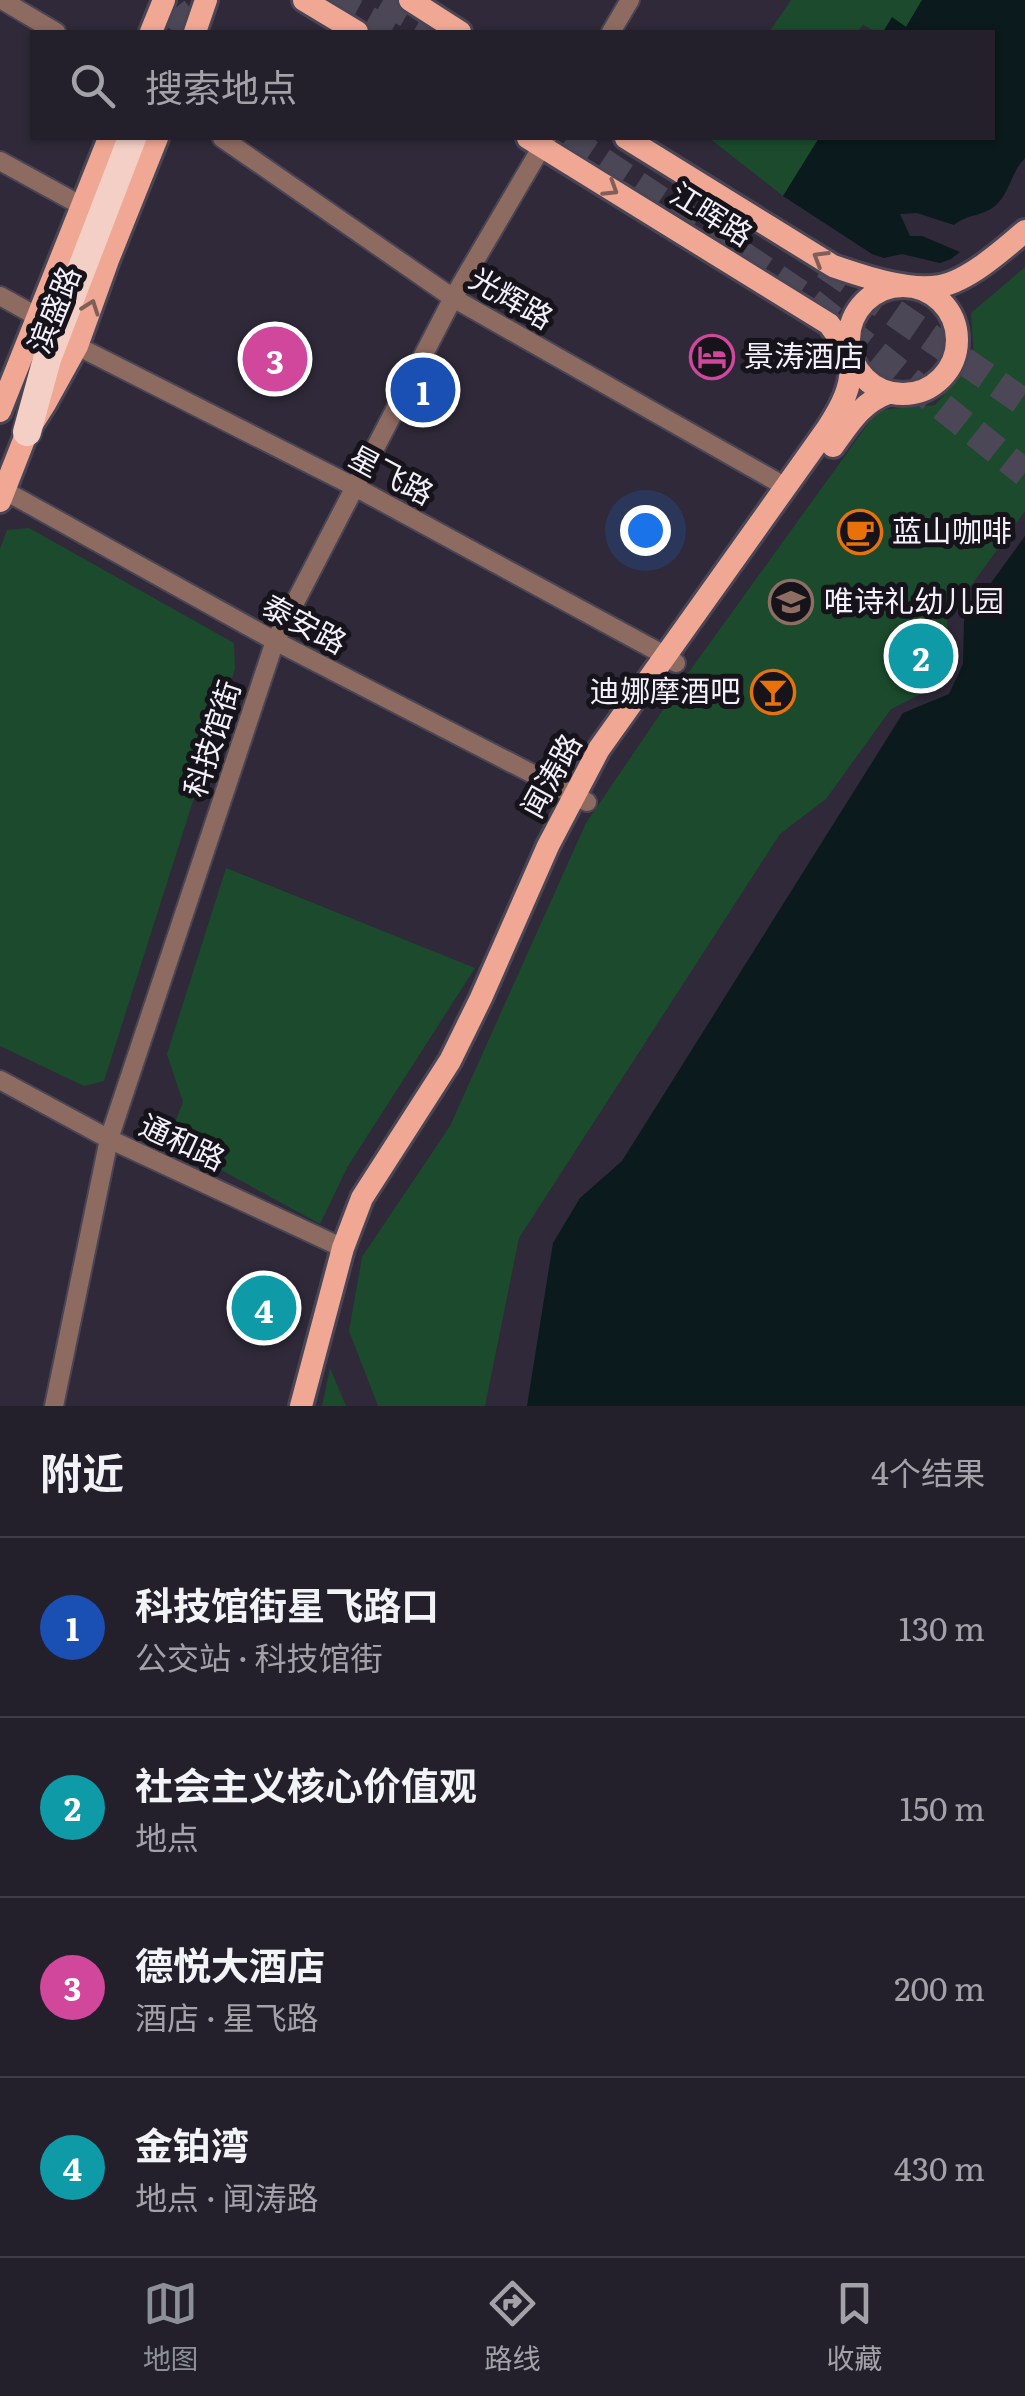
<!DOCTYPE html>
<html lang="zh">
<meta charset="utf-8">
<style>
:root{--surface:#231f2b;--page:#2f2c37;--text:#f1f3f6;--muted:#a3a2a9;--line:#403d47;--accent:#8c9099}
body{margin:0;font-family:Literata,"Noto Sans SC",serif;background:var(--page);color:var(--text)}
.you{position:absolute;left:645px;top:530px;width:35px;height:35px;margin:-25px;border:8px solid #fff;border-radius:50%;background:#1a73e8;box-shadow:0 0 0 15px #1a73e833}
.badge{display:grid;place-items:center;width:65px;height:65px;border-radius:50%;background:var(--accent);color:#fff;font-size:32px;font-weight:700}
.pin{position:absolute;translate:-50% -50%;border:5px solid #fff;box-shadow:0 2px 10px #0006}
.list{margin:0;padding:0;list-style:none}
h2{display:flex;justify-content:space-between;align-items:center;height:130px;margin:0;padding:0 40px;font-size:42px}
h2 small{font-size:32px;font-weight:400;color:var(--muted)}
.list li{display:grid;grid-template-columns:65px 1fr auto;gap:30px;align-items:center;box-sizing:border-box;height:180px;padding:0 40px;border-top:2px solid var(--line)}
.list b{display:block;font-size:38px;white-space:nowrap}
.list p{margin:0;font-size:32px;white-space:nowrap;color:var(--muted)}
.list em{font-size:32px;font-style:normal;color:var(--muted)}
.icon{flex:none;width:55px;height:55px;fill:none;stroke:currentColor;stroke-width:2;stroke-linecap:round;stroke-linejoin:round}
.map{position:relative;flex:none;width:1025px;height:1406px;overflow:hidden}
.search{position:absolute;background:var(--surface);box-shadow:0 2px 8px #0004;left:30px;right:30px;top:30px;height:110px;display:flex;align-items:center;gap:25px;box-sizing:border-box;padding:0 35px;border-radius:0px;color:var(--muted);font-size:38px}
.sheet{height:850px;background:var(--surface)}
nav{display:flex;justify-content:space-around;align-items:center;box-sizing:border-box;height:140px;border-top:2px solid var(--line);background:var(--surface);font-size:28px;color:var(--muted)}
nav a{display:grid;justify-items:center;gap:5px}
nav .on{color:var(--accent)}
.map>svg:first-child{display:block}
</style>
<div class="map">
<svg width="1025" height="1406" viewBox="0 0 1025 1406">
<rect width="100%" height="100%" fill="#2f2939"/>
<!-- green -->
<path fill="#1b4b2c" d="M 791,0 L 922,0 L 906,27 L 892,18 L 883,32 L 876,32 L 863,25 L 857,32 L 769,32 Z
M 709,138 L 819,138 L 783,196 Z
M 1025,267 L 1025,511 L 947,619 L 951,664 L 937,686 L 891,709 L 826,799 L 780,834 L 519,1238 L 485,1406 L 378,1406 L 349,1331 L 362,1257 L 450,1126 L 586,823 L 686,676 L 878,410 L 935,405 L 974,360 L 971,313 Z
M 29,528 L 234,643 L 235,669 L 104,1081 L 84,1086 L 0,1046 L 0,549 L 7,530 Z
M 226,868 L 475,968 L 348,1166 L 320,1224 L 168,1141 L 183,1102 L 167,1054 Z
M 330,1368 L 346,1406 L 322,1406 Z"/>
<!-- water -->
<path fill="#0b1a1c" d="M 922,0 L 1025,0 L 1025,158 C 1012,171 1010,189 999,202 C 986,217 968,213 954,225 L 917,213 L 900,214 L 910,236 L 922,236 L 960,252 L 951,259 L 940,263 L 902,254 L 884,258 L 872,254 L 783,196 L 819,138 L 992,138 L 992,32 L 883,32 L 892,17 L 906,27 Z
M 1025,536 L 1025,1406 L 527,1406 L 553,1243 L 580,1198 L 622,1161 L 903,713 L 949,694 L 963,664 L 964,620 Z"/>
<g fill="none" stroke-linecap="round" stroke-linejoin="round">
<!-- highway-tunnel -->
<path stroke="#4c4756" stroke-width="28" stroke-dasharray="28 14" stroke-linecap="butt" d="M 331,0 L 391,32
M 383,0 L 439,32
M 174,32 L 184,19 L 208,0
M 567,138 L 805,297 L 1025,473
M 825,265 L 1025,403"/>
<defs>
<path id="minor" d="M 2,0 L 56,32
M 611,32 L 630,0
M 222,138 L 453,298 L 786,487
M 0,161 L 82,206
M 0,296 L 38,317
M 77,346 L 355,487 L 666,656 L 676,663
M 0,488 L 275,641 L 587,802
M 0,1080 L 109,1139 L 343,1248
M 54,1406 L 109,1139 L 275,641 L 453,298 L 547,138"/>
<path id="major" d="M 304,0 L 357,32
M 410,0 L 460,32
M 151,32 L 164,0
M 195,32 L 206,0
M 626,138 L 833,266 C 862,276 909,292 940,286 C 968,281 1003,250 1025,231
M849 340a54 54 0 1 1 108 0a54 54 0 1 1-108 0Z
M 0,411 L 109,138
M 833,446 C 849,424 862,402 888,393
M 0,501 L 27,432 L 46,402 L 77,346 L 108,260 L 157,138
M 301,1406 L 343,1248 L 362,1198 L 450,1061 L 481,998 L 548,846 L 599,749 L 827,429 C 840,409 854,385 850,360 C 848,348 836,334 829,324 L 528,138"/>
<path id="highway" d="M 27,432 L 47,359 L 132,138"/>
</defs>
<!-- minor casing -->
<use href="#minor" stroke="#4a4554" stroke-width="22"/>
<!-- major casing -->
<use href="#major" stroke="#4a4554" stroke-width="28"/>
<!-- highway casing -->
<use href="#highway" stroke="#4a4554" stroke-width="32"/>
<!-- minor -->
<use href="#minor" stroke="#8e6b61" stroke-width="18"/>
<!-- major -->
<use href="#major" stroke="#f0a895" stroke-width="22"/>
<!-- highway -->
<use href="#highway" stroke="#f3cfc6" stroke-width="28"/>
</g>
<!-- one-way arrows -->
<defs><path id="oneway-chevron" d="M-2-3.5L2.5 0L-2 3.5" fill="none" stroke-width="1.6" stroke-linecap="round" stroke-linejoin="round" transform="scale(2.5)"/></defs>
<g stroke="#835e58">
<use href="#oneway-chevron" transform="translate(611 189) rotate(32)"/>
<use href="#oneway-chevron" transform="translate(820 258) rotate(-149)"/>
<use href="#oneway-chevron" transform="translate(91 307) rotate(-70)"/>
</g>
<!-- icons -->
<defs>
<symbol id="hotel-ring" viewBox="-11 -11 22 22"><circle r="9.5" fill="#16131a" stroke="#d1479c" stroke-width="1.5"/><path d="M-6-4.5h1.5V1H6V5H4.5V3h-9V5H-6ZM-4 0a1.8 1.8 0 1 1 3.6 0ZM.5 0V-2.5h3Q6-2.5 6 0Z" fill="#d1479c"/></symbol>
<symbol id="cafe-ring" viewBox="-11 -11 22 22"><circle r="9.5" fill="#16131a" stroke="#e8710a" stroke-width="1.5"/><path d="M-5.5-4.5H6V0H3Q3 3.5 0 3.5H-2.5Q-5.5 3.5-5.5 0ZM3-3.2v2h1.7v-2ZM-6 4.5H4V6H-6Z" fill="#e8710a"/></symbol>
<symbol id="school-ring" viewBox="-11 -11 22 22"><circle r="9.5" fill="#16131a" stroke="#8d6e63" stroke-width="1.5"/><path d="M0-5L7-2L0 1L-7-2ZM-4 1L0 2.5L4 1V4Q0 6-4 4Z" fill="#8d6e63"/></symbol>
<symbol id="bar-ring" viewBox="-11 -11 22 22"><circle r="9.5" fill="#16131a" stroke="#e8710a" stroke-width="1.5"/><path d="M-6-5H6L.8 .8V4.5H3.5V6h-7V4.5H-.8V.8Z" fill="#e8710a"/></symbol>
</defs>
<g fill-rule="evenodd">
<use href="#hotel-ring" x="687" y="332" width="50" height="50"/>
<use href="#cafe-ring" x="835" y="507" width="50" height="50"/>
<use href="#school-ring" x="766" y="577" width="50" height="50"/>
<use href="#bar-ring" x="748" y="667" width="50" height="50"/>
</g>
<g text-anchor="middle" stroke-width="10" stroke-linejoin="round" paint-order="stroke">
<!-- street labels -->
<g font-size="30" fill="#f3f0fa" stroke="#16131a">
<text transform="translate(711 215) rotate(32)" y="10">江晖路</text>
<text transform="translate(511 299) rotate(30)" y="10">光辉路</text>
<text transform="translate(55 310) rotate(-68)" y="10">滨盛路</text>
<text transform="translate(391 476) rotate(28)" y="10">星飞路</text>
<text transform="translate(304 625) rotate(28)" y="10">泰安路</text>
<text transform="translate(213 739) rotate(-72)" y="10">科技馆街</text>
<text transform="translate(552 776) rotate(-61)" y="10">闻涛路</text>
<text transform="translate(182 1143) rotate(25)" y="10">通和路</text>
</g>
<!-- poi labels -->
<g font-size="30" fill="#f3f0fa" stroke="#16131a" text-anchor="start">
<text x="744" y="367">景涛酒店</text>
<text x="892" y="542">蓝山咖啡</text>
<text x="824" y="612">唯诗礼幼儿园</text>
<text x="740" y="702" text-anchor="end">迪娜摩酒吧</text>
</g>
</g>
</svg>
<div class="you"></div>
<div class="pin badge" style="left:423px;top:390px;background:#1a4fb4">1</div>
<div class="pin badge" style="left:921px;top:656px;background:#0f9aa8">2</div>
<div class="pin badge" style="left:275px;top:359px;background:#d1479c">3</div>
<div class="pin badge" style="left:264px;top:1308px;background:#0f9aa8">4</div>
<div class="search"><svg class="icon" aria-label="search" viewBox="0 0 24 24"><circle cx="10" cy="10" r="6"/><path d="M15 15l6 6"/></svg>搜索地点</div>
</div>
<section class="sheet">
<h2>附近<small>4个结果</small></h2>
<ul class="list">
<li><span class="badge" style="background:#1a4fb4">1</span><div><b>科技馆街星飞路口</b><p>公交站 · 科技馆街</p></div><em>130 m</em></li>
<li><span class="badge" style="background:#0f9aa8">2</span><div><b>社会主义核心价值观</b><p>地点</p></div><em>150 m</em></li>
<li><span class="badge" style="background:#d1479c">3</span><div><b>德悦大酒店</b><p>酒店 · 星飞路</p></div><em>200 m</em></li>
<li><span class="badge" style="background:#0f9aa8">4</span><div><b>金铂湾</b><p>地点 · 闻涛路</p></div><em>430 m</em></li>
</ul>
</section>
<nav>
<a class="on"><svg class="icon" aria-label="map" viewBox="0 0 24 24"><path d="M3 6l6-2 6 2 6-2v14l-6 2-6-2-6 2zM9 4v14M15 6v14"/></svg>地图</a>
<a><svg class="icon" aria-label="directions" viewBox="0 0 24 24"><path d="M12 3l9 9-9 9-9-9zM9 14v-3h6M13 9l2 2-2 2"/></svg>路线</a>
<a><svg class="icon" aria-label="saved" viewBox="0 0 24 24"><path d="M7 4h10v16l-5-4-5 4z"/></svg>收藏</a>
</nav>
